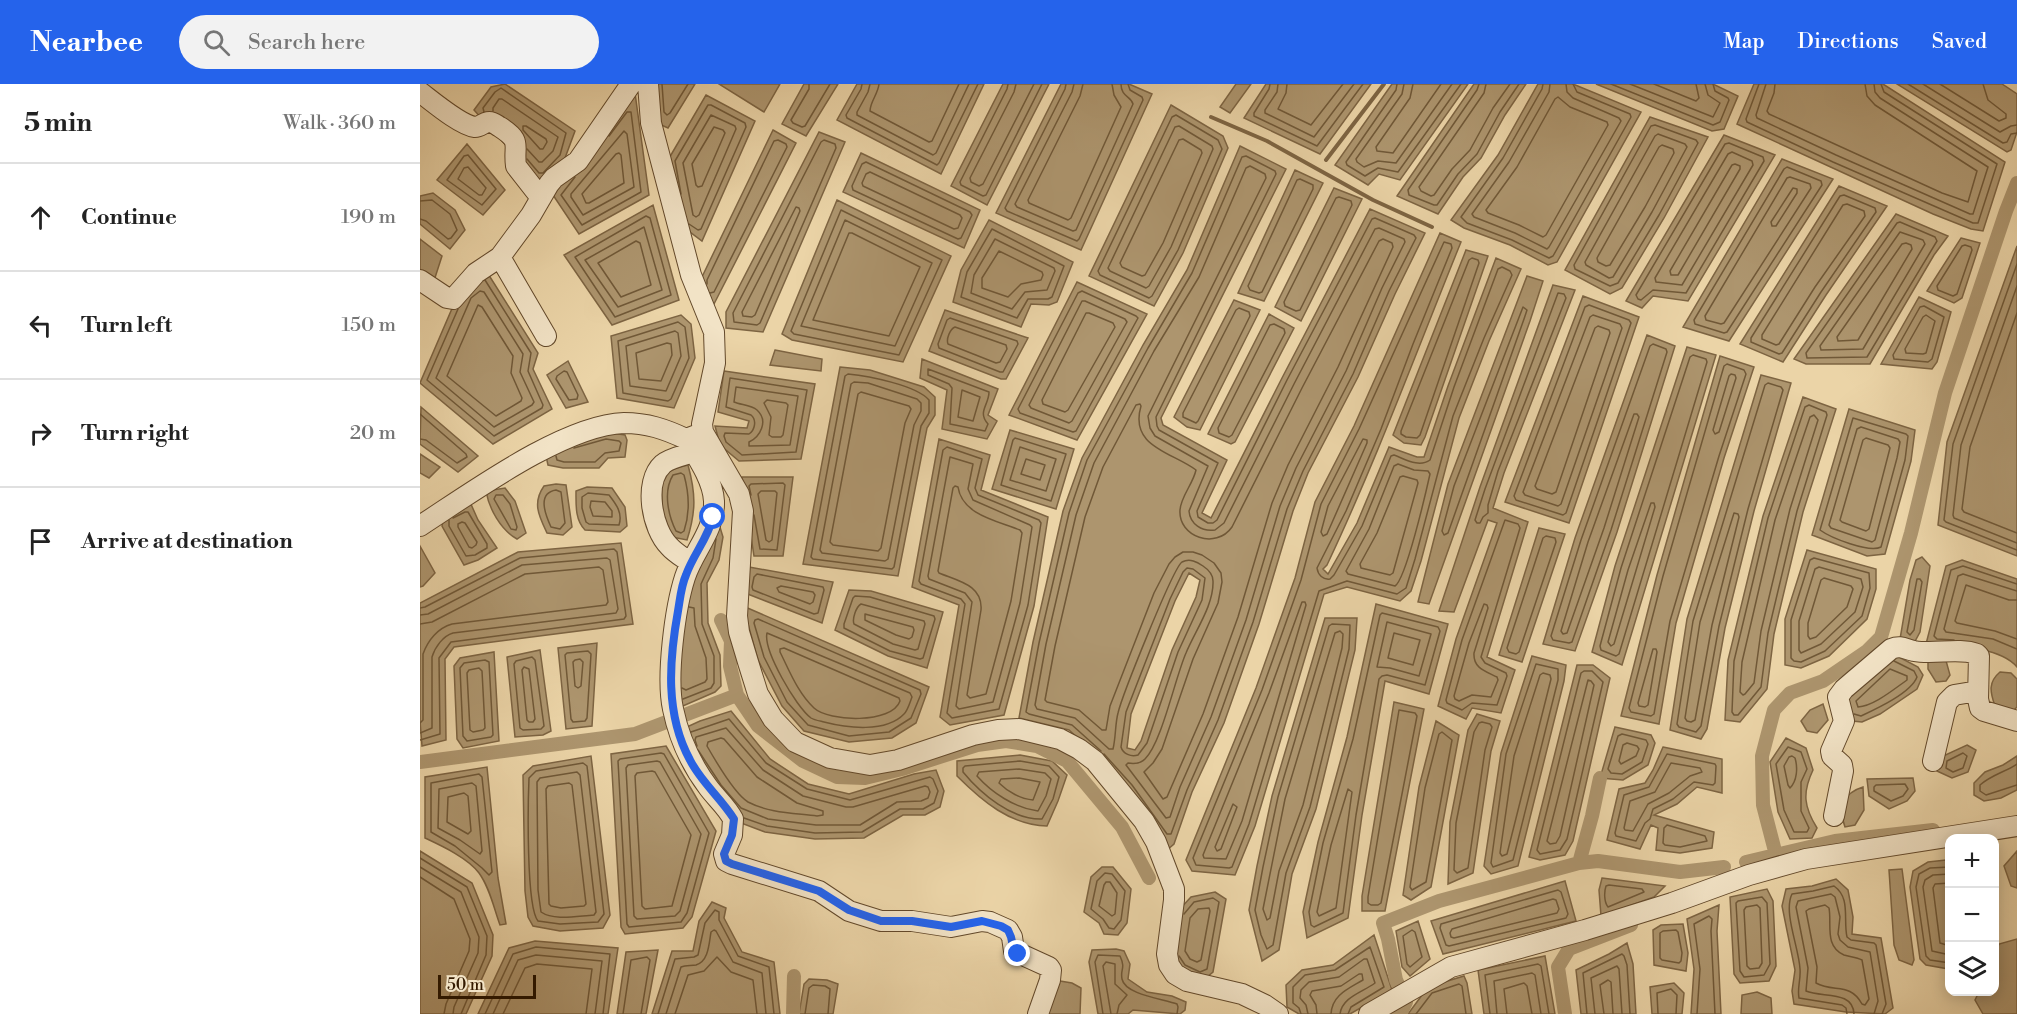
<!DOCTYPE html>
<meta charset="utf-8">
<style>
:root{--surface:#fff;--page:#f2f2f2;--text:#222;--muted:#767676;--line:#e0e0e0;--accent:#2563eb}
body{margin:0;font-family:"Libre Bodoni",serif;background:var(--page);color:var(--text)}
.controls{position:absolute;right:18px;bottom:18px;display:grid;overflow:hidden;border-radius:12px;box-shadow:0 3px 15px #0003}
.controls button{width:54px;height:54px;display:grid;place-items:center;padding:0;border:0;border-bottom:2px solid var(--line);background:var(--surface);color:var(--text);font:30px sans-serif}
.scale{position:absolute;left:18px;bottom:15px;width:98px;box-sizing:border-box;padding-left:6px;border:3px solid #341a00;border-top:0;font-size:16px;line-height:21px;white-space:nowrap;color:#341a00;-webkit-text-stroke:4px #f2e3c6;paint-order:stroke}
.stop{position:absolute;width:18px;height:18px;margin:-14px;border:4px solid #2563eb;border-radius:50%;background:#fff}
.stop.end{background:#2563eb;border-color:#fff;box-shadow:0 2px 6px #0008}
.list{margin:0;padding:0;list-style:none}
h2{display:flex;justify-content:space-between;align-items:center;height:78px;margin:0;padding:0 24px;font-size:26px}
h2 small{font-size:20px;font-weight:400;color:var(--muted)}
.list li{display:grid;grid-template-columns:39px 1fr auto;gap:18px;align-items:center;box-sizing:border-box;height:108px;padding:0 24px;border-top:2px solid var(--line)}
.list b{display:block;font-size:22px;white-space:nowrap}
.list em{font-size:20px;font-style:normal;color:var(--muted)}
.icon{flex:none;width:33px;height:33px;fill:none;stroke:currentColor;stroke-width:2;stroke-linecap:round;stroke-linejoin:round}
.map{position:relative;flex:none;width:1597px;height:930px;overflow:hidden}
header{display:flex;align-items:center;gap:36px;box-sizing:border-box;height:84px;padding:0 30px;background:var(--accent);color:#fff}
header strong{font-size:28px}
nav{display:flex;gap:33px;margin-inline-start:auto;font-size:21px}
.search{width:420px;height:54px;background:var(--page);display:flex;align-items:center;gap:15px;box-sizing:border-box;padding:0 21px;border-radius:33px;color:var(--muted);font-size:22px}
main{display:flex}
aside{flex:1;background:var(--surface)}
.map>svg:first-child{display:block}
</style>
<header>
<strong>Nearbee</strong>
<div class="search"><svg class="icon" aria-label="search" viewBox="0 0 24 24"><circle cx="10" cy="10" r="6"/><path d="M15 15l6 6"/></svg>Search here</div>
<nav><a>Map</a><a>Directions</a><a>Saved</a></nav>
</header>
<main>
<aside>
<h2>5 min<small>Walk · 360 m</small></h2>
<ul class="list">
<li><svg class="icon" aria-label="ahead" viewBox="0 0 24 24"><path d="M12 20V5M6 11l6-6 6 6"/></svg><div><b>Continue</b></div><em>190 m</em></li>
<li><svg class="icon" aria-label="left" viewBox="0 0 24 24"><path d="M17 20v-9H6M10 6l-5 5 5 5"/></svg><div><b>Turn left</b></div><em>150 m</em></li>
<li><svg class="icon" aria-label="right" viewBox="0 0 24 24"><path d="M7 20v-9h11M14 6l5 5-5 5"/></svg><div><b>Turn right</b></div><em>20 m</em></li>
<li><svg class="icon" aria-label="arrive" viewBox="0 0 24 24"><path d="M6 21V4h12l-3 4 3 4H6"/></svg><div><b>Arrive at destination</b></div></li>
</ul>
</aside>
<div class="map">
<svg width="1597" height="930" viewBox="0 0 1597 930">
<rect width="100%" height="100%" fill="#ebd4a7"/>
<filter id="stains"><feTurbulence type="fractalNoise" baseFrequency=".00333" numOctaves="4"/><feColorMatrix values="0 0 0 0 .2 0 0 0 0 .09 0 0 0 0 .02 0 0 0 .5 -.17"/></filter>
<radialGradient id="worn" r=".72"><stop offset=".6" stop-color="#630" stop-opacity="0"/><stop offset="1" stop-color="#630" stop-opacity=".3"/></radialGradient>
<!-- water -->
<path fill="#ad956e" stroke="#7d6442" stroke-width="1.5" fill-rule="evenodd" d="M 85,0 L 155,47 L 145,74 L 121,100 L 54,26 L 71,3 Z
M 236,0 L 275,0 L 248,44 L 239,40 Z
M 299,0 L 360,0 L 344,28 Z
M 384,0 L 418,0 L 386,52 L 362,40 Z
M 437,0 L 564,0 L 521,90 L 417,36 Z
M 583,0 L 629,0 L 567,121 L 531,102 Z
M 641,0 L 709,0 L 732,10 L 661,166 L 576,129 Z
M 816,0 L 831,0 L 810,29 L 800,23 Z
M 846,0 L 951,0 L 900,70 L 824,34 Z
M 972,0 L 1048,0 L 980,96 L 959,90 L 948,101 L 915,81 Z
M 1054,0 L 1106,0 L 1085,31 L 1061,74 L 1043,93 L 1018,130 L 977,112 Z
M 1118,0 L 1153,0 L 1221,28 L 1137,178 L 1128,181 L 1090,161 L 1044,144 L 1031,136 L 1078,71 Z
M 1176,0 L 1293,0 L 1318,12 L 1304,45 L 1292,47 Z
M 1334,0 L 1463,0 L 1585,78 L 1563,147 L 1551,145 L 1513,130 L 1317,40 Z
M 1477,0 L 1582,0 L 1597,10 L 1597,48 L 1591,66 L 1587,68 Z
M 215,9 L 229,111 L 159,150 L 133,111 Z
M 286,11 L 335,37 L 282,157 L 262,142 L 248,76 Z
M 751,21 L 803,52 L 808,64 L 763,169 L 734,222 L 669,192 Z
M 1230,33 L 1288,53 L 1244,134 L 1202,204 L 1190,210 L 1145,186 Z
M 353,46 L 376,59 L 294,220 L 284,213 L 280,197 Z
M 399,48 L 425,58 L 343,248 L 306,244 L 306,228 Z
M 1304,51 L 1355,71 L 1268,217 L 1233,212 L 1222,224 L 1206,217 Z
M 47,60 L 85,106 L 63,131 L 17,96 Z
M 820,62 L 866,85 L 741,334 L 743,341 L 807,376 L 782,429 L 791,434 L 862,294 L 950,125 L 1005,149 L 975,210 L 938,293 L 888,389 L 873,427 L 839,540 L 804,639 L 772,708 L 754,760 L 746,767 L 680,675 L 649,646 L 599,634 L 613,558 L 643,427 L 662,374 L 723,261 L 767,186 ZM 769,489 L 780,496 L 776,513 L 752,566 L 721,657 L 715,666 L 707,664 L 711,630 L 755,517 Z
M 441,69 L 560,126 L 544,164 L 423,108 Z
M 1362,75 L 1413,95 L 1309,257 L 1263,243 Z
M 875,86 L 903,99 L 844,217 L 818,209 Z
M 1419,102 L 1467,122 L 1406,211 L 1363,278 L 1320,260 Z
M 914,104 L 942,115 L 881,237 L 855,223 Z
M 13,109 L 35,126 L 45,146 L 30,165 L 0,140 L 0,112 Z
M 417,116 L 531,172 L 483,278 L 372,256 L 362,250 Z
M 233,121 L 259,216 L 192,241 L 144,171 Z
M 1476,130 L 1528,152 L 1514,171 L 1450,280 L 1386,280 L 1374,275 Z
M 569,136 L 653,178 L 637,218 L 629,221 L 611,220 L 601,243 L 533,218 L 541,186 Z
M 1020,149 L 1041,158 C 997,266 957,375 907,481 L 903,485 L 908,490 L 937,439 L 969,363 L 997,373 L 1004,373 L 1028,302 L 1076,174 L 1101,185 L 1069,257 L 1039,334 L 1001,477 L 991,507 L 980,517 L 927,503 L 904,510 L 835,742 L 815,791 L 772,787 L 766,776 L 836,604 L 875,494 L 895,418 L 934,342 Z
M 1541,154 L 1560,159 L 1542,214 L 1534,219 L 1507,207 Z
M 0,155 L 22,172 L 11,206 L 0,199 Z
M 1597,162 L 1597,472 L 1518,441 L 1527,358 Z
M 1046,166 L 1068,172 L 1005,353 L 1001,361 L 984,359 L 973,351 Z
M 65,185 L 118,269 L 113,285 L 132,325 L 73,360 L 0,299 L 40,206 Z
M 1107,192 L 1123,197 L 1110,237 L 1009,520 L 998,518 L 1028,400 Z
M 657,198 L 727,230 L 657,356 L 589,331 Z
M 1133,201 L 1155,206 L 1084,389 L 1073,424 L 1108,438 L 1067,573 L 1095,586 L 1081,629 L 1052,624 L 1046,635 L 1018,622 L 1036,555 L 1077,439 L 1068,436 L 1034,528 L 1019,527 L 1060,403 Z
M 1163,212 L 1219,233 L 1149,439 L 1085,418 Z
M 1499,213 L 1531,228 L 1517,278 L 1512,285 L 1461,280 Z
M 814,216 L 840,226 L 780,346 L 767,343 L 754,333 Z
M 525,226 L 608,254 L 586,295 L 581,295 L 509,267 Z
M 849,230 L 874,244 L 815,358 L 811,360 L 788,350 Z
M 261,231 L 271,240 L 275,274 L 254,324 L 197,314 L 191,252 Z
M 1227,251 L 1255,262 L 1197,448 L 1155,567 L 1123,560 L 1155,454 Z
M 1267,263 L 1296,271 L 1202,581 L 1172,568 L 1195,482 Z
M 355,266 L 402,275 L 401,287 L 350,281 Z
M 1300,272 L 1334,283 L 1304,374 L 1256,539 L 1239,640 L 1201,632 L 1237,491 Z
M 502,275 L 578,305 L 568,331 L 577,337 L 567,355 L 522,345 L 527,306 L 500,294 Z
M 148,277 L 168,318 L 146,324 L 127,291 Z
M 420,283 L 450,286 L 504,303 L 515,313 L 515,331 L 507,344 L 478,492 L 383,480 Z
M 304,287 L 395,300 L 381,375 L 319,377 L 300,361 L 295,342 L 327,344 L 329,337 L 298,328 Z
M 1341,291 L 1371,299 L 1334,427 L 1305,544 L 1287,645 L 1281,655 L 1250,646 L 1267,535 Z
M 1383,313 L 1416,325 L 1383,428 L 1354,550 L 1347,605 L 1320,638 L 1305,636 L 1308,576 L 1343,432 Z
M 1,323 L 58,372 L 38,388 L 0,360 Z
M 1429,325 L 1495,346 L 1491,377 L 1465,470 L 1447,472 L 1392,451 Z
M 590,346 L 654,365 L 636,425 L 572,405 Z
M 186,348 L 205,351 L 207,356 L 205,373 L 188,374 L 179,384 L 143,384 L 128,381 L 126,372 Z
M 519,355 L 570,371 L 561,406 L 628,433 L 614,522 L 584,631 L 530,641 L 520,633 L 539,521 L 492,503 Z
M 0,370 L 20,383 L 9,394 L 0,389 Z
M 268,381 C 276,410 276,428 267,456 L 252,453 L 243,434 L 241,400 L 249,386 Z
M 322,393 L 373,393 L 363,472 L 334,472 Z
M 136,400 L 146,401 L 152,443 L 143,451 L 127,449 C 119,432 112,419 124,402 Z
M 167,403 L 192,404 L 205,423 L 207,442 L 200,448 L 165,446 C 155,436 156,421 156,407 Z
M 85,404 L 95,417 L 106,449 L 97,455 C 81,446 69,425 66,407 Z
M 50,418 L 58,436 L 77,464 L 58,476 L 44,481 L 22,442 L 24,432 Z
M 293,420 L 303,453 L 299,476 L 287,499 L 288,539 L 300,571 L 301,602 L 295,608 L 256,625 L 247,590 Z
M 1119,444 L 1145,450 L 1102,578 L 1079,571 Z
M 201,459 L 213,540 L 34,563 L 25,575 L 26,656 L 2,662 L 0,637 L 0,519 L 98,468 Z
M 0,462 L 15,489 L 3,502 L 0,503 Z
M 1387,466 L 1456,485 L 1456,505 L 1447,535 L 1409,572 L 1381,584 L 1365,581 L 1365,535 Z
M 1502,473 L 1510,482 L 1500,548 L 1493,561 L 1479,561 L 1490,496 L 1496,476 Z
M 1542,476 L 1597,495 L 1597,583 C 1579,562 1532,562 1506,560 L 1526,482 Z
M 329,483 L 413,498 L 402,539 L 325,509 Z
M 429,506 L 451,507 L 523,528 L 507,584 L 468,572 L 415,546 Z
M 956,520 L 1028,540 L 1009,610 L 965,597 L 942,731 L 928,834 L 887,854 L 883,828 L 898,758 L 927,653 Z
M 323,522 L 509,603 L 496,639 L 472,654 L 429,658 L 384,647 L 362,622 L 338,576 Z
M 905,534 L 937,534 L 935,566 L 896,725 L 872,790 L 859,866 L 842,877 L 829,826 L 837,782 L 852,712 Z
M 177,559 L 172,642 L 146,645 L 138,564 Z
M 120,566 L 131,647 L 123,651 L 95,653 L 87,573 Z
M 74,568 L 79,657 L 43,664 L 37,655 L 34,582 L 40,574 Z
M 1112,572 L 1146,581 L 1144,597 L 1098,782 L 1071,790 L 1064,782 L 1081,669 Z
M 1477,572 L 1498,583 L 1503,591 L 1497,605 L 1460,630 L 1442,638 L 1432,637 L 1422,616 Z
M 1508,573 L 1525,573 L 1530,591 L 1526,597 L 1516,598 L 1508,585 Z
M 1157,581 L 1173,581 L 1190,594 L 1153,757 L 1145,771 L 1120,776 L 1109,773 Z
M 1580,588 L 1591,589 L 1597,595 L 1597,623 L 1594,626 L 1575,622 C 1570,608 1568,598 1580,588 Z
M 974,618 L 1004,625 L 965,827 L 942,827 L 942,812 Z
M 1403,620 L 1408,636 L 1397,649 L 1387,647 L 1381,637 L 1390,626 Z
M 311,627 L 350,675 L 388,700 L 429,710 L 494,690 L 516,686 L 524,707 L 520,723 L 505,731 L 483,731 L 444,754 L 395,755 L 345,748 L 313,736 L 258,647 L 280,637 Z
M 1057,630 L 1080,637 L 1071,667 L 1053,789 L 1028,800 L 1030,738 L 1048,646 Z
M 1016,637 L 1039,651 L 1011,803 L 991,816 L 983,811 L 999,703 Z
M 1195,643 L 1231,651 L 1235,659 L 1228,681 L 1203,696 L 1180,694 Z
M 1366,654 L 1386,664 L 1393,686 C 1382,709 1384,723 1397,744 L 1392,754 L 1370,755 L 1358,728 L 1350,678 Z
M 1547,661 L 1556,666 L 1548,688 L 1532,694 L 1517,687 L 1521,673 Z
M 246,662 L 296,747 L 272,833 L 263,844 L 205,850 L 201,843 L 191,670 Z
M 1243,663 L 1302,675 L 1302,709 L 1277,703 L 1257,720 L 1234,731 L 1294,748 L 1292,764 L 1260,769 L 1236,766 L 1238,744 L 1231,741 L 1220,765 L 1187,756 L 1199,705 L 1225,699 L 1233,686 Z
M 600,671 L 632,677 L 647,691 L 638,717 L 627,742 C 590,741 562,717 537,692 L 537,677 Z
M 171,672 L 190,831 L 183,844 L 140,847 L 113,842 L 108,833 L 105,807 L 103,691 L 113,682 Z
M 1597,672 L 1597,706 L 1581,714 L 1564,717 L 1554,711 L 1554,699 L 1565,688 L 1583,681 Z
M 67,683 L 78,794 L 86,840 L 80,841 C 74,825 70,804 59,789 C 48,774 22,762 5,754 L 5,693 Z
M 1493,694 L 1495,707 L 1487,717 L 1469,725 L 1449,712 L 1447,695 Z
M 1443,703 L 1444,726 L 1435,741 L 1425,743 C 1418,724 1423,709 1443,703 Z
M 0,767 L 52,799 L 73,851 L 72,872 L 46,930 L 0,930 Z
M 1597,767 L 1597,804 L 1591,802 L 1584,782 Z
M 1526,776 L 1530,777 L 1529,885 L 1506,881 L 1500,875 L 1490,803 L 1493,787 L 1508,778 Z
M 682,783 L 693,783 L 711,805 L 707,839 L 698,851 L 684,850 L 679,839 L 664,828 L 671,793 Z
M 1482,785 L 1494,876 L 1492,881 L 1479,876 L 1474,861 L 1469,786 Z
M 1182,794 L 1245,802 L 1234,813 L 1181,832 L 1179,806 Z
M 1416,795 L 1428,806 L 1433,833 L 1432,850 L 1461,854 L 1473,924 L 1465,930 L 1426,928 L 1374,920 L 1372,907 L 1375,886 L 1362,822 L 1366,805 L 1392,802 Z
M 1145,797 L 1156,837 L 1023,870 L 1011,837 Z
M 1347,805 L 1353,817 L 1356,882 L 1349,897 L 1320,899 L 1314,890 L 1310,813 Z
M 795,808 L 806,815 L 793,888 L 787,893 L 761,886 L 751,871 L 758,827 L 771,813 Z
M 292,818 L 306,824 L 304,834 L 322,868 L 354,878 L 360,930 L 232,930 L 252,867 L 273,867 L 279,837 Z
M 1299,821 L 1297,847 L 1301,930 L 1271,930 L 1274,885 L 1267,835 Z
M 998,837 L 1010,875 L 990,892 L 982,883 L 976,847 Z
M 1263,840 L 1268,869 L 1266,887 L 1234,881 L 1233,846 L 1241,841 Z
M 954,851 L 972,906 L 930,930 L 879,930 L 867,923 L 866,901 L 882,886 L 913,881 Z
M 1597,855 L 1597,930 L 1563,930 L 1555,916 L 1559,908 L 1574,908 L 1575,871 L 1579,860 Z
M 115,857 L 198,864 L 188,930 L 58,930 L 89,864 Z
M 1207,859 L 1213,880 L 1216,930 L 1161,930 L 1156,886 L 1189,870 Z
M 696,865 L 704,867 L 710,880 L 708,895 L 727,908 L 752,912 L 766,918 L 765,926 L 760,930 L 713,926 L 708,930 L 678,930 L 669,878 L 672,866 Z
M 238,866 L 226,930 L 197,930 L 206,868 Z
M 1125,872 L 1135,930 L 1064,930 L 1058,886 Z
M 1044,892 L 1047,899 L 1052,930 L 988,930 L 1008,903 Z
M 389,895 L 407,896 L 418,900 L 413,930 L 379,930 L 384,900 Z
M 634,896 L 652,899 L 661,904 L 660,930 L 612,930 Z
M 1254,899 L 1264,909 L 1262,930 L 1232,930 L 1230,903 Z
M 1337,908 L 1351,914 L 1352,930 L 1321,930 L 1322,911 Z"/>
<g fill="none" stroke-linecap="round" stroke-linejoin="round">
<!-- shore -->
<path stroke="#705837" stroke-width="1.5" d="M 242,0 L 244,28 L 247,31 L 250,29 L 268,0
M 389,0 L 389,5 L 371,36 L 373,39 L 382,43 L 385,42 L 410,0
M 442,0 L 441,5 L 426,31 L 427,34 L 517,81 L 519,79 L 558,0
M 450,0 L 448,8 L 437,28 L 437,31 L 513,71 L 516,69 L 549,0
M 459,0 C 458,10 450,18 450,27 L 509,58 L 512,57 L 539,0
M 588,0 L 587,5 L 540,98 L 541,101 L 563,112 L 566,111 L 622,0
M 596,0 L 594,8 L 550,94 L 551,98 L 559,102 L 563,100 L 614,0
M 646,0 L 645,5 L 585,124 L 587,127 L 657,157 L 659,155 L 723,16 L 722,13 L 710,6 L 708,0
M 654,0 L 652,8 L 595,120 L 597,123 L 653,147 L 656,146 L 713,20 C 711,12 701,13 701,0
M 663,0 L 660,12 L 608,116 L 609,119 L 648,136 L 651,134 L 701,23 L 694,11 L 692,0
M 850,0 L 849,5 L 834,29 L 834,32 L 897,62 L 943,0
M 858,0 L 857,8 L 845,26 L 845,29 L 894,53 L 934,0
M 867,0 L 866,9 L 858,25 L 891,41 L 923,0
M 977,0 L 976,6 L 926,78 L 927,81 L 945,92 L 958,84 L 978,88 L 1041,0
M 984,0 L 982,10 L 936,75 L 937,78 L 944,83 L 958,77 L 976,79 L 1032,0
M 993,0 L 990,14 L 956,63 L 957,67 L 973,69 L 1021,0
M 1059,0 L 1057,6 L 988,106 L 989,111 L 1014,121 L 1017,121 L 1038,90 L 1057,70 L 1080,28 L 1099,0
M 1066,0 L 1064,9 L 999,103 L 1001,107 L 1011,112 L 1014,111 L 1032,85 L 1050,66 L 1073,24 L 1090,0
M 1123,0 L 1122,5 L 1083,74 L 1041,133 L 1047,139 L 1092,156 L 1129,174 L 1133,172 L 1211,33 L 1210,30 L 1157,8 L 1153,0
M 1130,0 L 1129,8 L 1089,78 L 1052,130 L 1054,133 L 1095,149 L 1127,165 L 1129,163 L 1201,37 L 1199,34 L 1153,14 L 1147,8 L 1146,0
M 1191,0 L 1293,41 L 1300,38 L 1309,16 L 1308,14 L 1295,7 L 1293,0
M 1210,0 L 1293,33 L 1300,19 L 1288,11 L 1285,0
M 1234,0 L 1276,17 L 1279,14 L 1276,0
M 1339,0 L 1326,35 L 1327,38 L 1413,78 L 1553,139 L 1558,139 L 1577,80 L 1464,8 L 1461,0
M 1346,0 L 1336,31 L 1337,34 L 1416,71 L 1550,130 L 1553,130 L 1568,83 L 1460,14 L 1455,8 L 1454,0
M 1355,0 L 1354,9 L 1347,27 L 1349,30 L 1522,109 L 1548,118 L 1557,87 L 1455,21 L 1447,12 L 1445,0
M 1488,0 L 1583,59 L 1587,58 L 1591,50 L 1597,49
M 1503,0 L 1580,48 L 1591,42 L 1597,41
M 1520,0 L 1579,37 L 1586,34 L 1586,30 L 1568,16 L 1563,0
M 1138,13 L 1150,23 L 1187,38 L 1188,41 L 1126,151 L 1123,153 L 1099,141 L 1068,129 L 1066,126 L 1097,83 L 1135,15 Z
M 73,27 L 73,24 L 79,15 L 82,15 L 138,53 L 133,67 L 122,78 L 119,78 L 107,65
M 64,28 L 63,24 L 75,8 L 81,4 L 146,49 L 140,71 L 123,89 L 119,89 L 107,75
M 291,31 L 315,42 L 316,45 L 279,131 L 276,133 L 273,131 L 263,79 Z
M 756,31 L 798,56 L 802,65 L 758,166 L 732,212 L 729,214 L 680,191 L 678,187 L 752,33 Z
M 1235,41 L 1276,56 L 1278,59 L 1239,131 L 1198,199 L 1190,202 L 1155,185 L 1154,181 L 1231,42 Z
M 103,42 L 106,42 L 126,55 L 127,58 L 123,65 L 120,65 L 103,46 Z
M 759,42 L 792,62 L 793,65 L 751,163 L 729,202 L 726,204 L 690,187 L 688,184 L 755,43 Z
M 294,43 L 303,46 L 305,49 L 282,102 L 278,103 L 276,101 L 272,80 Z
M 204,47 L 207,50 L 214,103 L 163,131 L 151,113 L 151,110 Z
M 1238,50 L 1265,60 L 1267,63 L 1232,128 L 1193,193 L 1189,194 L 1166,181 L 1165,178 L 1235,52 Z
M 763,55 L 781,66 L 782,69 L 743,159 L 725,191 L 722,192 L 702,183 L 700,179 L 759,56 Z
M 404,56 L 415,60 L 416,64 L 340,239 L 337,241 L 314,238 L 313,229 L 401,58 Z
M 1309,59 L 1343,73 L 1344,77 L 1266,209 L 1233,206 L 1221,216 L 1218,215 L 1216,211 L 1305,60 Z
M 1242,61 L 1253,65 L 1254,69 L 1225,123 L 1190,181 L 1186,182 L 1178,178 L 1177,174 L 1239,63 Z
M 1312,68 L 1332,77 L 1333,81 L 1262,201 L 1236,198 L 1235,194 L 1308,70 Z
M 199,69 L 201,71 L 204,99 L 169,119 L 166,119 L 162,110 L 196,70 Z
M 48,71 L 76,105 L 62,121 L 27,96 L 44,72 Z
M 446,78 L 550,128 L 552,131 L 541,154 L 538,155 L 433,106 L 432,102 L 442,80 Z
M 1315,80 L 1320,82 L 1320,85 L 1258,191 L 1251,191 L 1250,187 L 1312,81 Z
M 830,82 L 845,90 L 846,94 L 728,332 L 730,344 L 735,352 L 788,382 L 769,427 C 770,440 782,448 795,446 L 804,439 L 874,300 L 955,145 L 959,144 L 984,155 L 985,158 L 962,204 L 926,287 L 876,384 L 860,422 L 826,536 L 791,633 L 760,703 L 750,733 L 746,734 L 706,681 L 708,679 C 714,680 720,680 725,675 C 742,658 755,594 766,569 C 775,547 794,521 793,497 C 793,490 789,486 783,482 C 777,478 770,474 762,478 C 753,484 702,612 698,629 C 695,640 696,653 693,665 L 689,665 L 655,634 L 617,625 L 615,621 L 626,560 L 656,431 L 674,379 L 734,267 L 779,193 L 826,84 Z
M 48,83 L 66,104 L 62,111 L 59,111 L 38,95 L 44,84 Z
M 1367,83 L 1401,97 L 1402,101 L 1307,248 L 1304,249 L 1275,240 L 1274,236 L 1364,85 Z
M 450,88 L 540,131 L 542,134 L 538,144 L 534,145 L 443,102 L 442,99 L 446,90 Z
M 155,93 L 141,111 L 162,141 L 221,108 L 211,28 L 207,28 L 189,52
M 1370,93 L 1390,100 L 1391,104 L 1304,239 L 1301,240 L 1286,236 L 1285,232 L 1367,94 Z
M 880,95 L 893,101 L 893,105 L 842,208 L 839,209 L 830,206 L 828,202 L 877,96 Z
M 1373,104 L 1377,105 L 1377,109 L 1356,142 L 1352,142 L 1351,138 Z
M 261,110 L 255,77 L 288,21 L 291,21 L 325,39 L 326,43 L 281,145 L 278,146 L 269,140
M 1424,111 L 1455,124 L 1456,128 L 1401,208 L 1362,269 L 1359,270 L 1331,258 L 1331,254 L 1420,112 Z
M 919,113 L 931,117 L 932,121 L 880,226 L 876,227 L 865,222 L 864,218 L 916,114 Z
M 0,117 L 12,116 L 30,130 L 37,146 L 31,154 L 28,155 L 6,137 L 0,135
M 1427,120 L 1444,127 L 1445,132 L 1395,203 L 1359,260 L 1356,261 L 1342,255 L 1342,251 L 1423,121 Z
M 376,123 L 379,124 L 380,127 L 335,231 L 332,233 L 323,232 L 322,228 Z
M 421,126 L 522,176 L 479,271 L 374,250 L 371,247 Z
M 226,132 L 230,134 L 251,211 L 195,233 L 155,173 Z
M 425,136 L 512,179 L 475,262 L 381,242 Z
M 1480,138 L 1515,153 L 1517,157 L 1447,273 L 1387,274 L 1386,269 L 1477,139 Z
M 224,143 L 242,206 L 198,223 L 165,176 Z
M 572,145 L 644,182 L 632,213 L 628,215 L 608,215 L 597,234 L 541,213 L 547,188 Z
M 1480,148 L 1503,156 L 1505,160 L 1443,265 L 1401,266 L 1400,262 Z
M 429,149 L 432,149 L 500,183 L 469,252 L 393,236 Z
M 575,155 L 634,184 L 635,187 L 627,206 L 605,208 L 592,225 L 551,209 L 554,191 Z
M 963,155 L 972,159 L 973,163 L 918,283 L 868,381 L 852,419 L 818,533 L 783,630 L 747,713 L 743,715 L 724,688 L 733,679 L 742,665 L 773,575 L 798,519 L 802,498 L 801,489 L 794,479 L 782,471 L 773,468 L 763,468 L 755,473 L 749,480 L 734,509 L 690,622 L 686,646 L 682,646 L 659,626 L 627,618 L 625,616 L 635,562 L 665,433 L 683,383 L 716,321 L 720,320 L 721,322 C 709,363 752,368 776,386 C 773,400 761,412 760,426 C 758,453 796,466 812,443 L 882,304 L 959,157 Z
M 216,157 L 220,159 L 231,201 L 201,213 L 178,179 Z
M 1024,158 L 1031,160 L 1032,164 L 993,260 L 961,345 L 926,427 L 897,484 C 898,491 903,496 910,495 L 914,491 L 942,442 L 971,372 L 974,371 C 985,375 999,384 1010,376 L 1034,303 L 1078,185 L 1082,183 L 1090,187 L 1092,191 L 1064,254 L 1033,332 L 995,475 L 986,504 L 977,510 L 927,497 L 899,507 L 829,740 L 812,783 L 809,784 L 776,781 L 773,774 L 842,606 L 881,496 L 901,420 L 939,345 Z
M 1486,159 L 1491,161 L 1492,165 L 1438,256 L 1418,257 L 1417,253 L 1482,160 Z
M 1545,161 L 1551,163 L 1552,166 L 1537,210 L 1533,212 L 1518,206 L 1517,202 L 1542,162 Z
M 579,167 L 622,188 L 623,191 L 621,196 L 601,200 L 588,213 L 562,204 L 562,194 Z
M 1052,174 L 1058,176 L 1059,179 L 1000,351 L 997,354 L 986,353 L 981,350 L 981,347 L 1049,176 Z
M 1597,180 L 1533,360 L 1524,436 L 1526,438 L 1597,466
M 287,200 L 287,196 L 354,57 L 358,56 L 366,60 L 367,63 L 294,208 L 290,209
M 1597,202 L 1541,361 L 1533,431 L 1534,434 L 1597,459
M 60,207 L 64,208 L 103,270 L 100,288 L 114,318 L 112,321 L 74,343 L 16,294 L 51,214 Z
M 662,207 L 716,232 L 718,234 L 656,347 L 653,348 L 600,329 L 598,325 L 658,209 Z
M 1138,209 L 1144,210 L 1146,214 L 1078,387 L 1068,421 L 1068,429 L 1063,433 L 1060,439 L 1057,439 L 1055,436 L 1065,405 Z
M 662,217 L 665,217 L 705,235 L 707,238 L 652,337 L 649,339 L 611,324 L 609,321 Z
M 58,221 L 62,223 L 93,272 L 91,289 L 102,314 L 101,317 L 76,332 L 27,292 Z
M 1169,221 L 1209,236 L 1211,239 L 1146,429 L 1143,431 L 1096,416 L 1094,412 L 1165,223 Z
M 1504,222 L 1524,233 L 1512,275 L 1508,278 L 1474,275 L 1473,271 L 1500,223 Z
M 1103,223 L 1107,226 L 1104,235 L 1028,449 L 1024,451 L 1022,447 L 1034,402 Z
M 819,224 L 829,228 L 830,232 L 778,337 L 776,339 L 763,333 L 763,329 L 816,226 Z
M 38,225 L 7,296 L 74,352 L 122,324 L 123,321 L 108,287 L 111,269 L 65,196
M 666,229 L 669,229 L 693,239 L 695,243 L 648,326 L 645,328 L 623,320 L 622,316 Z
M 1597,229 L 1550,363 L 1542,425 L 1544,428 L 1597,449
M 1173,231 L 1200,240 L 1202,244 L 1141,420 L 1138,422 L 1105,411 L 1103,408 L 1170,233 Z
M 1506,231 L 1515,237 L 1506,269 L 1503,270 L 1486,269 L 1485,265 L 1503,233 Z
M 530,234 L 597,257 L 598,260 L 583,288 L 580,288 L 519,264 L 518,260 L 527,236 Z
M 258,238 L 265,243 L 269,274 L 251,315 L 248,317 L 203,309 L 198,257 Z
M 854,240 L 864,245 L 865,249 L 812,351 L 809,353 L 799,349 L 798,344 L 850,241 Z
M 1178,242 L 1189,246 L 1190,249 L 1136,408 L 1132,410 L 1117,405 L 1115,402 L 1175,244 Z
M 535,243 L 586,261 L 587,265 L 580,278 L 576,279 L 528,260 C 526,255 530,245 535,243 Z
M 255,247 L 258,249 L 261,272 L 246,307 L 210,302 L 206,262 Z
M 247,259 L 251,260 L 252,271 L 241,297 L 219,295 L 216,269 Z
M 1233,260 L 1246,265 L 1247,268 L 1191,446 L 1152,558 L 1149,559 L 1133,556 L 1131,552 L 1161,456 L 1230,262 Z
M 1273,271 L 1286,275 L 1287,278 L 1199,570 L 1196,572 L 1181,566 L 1180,562 L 1201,484 L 1270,273 Z
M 1307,280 L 1324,286 L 1326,290 L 1299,372 L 1250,537 L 1234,630 L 1231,632 L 1211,628 L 1209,624 L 1243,492 L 1304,282 Z
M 508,285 L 569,308 C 569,321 557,328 568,340 L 565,347 L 530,340 L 532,304 L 529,300 L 508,291 Z
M 144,287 L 147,288 L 158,311 L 157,315 L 149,316 L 136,295 L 137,292 Z
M 428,290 C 448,292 496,301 509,316 L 509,329 L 501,342 L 474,483 L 472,485 L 393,475 L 391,473 L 425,292 Z
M 1311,290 L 1315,291 L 1316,294 L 1299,348 L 1295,350 L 1293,346 L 1309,292 Z
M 310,294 L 387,306 L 376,368 L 322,371 L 306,358 L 304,352 L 305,349 L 329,350 C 335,346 337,336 331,331 L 306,323 Z
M 434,298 L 448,299 L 497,315 L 501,319 L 501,327 L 494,341 L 468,475 L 465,477 L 402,469 L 400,466 L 431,300 Z
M 1348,299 L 1361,303 L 1363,306 L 1328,425 L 1299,542 L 1281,642 L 1276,648 L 1259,643 L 1257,640 L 1273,537 L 1345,301 Z
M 316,303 L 378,312 L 370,361 L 329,362 L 329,358 C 340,353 349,337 337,326 C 331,321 321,321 314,318 Z
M 542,306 L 560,313 L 553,337 L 538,333 Z
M 441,308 L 489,322 L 491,325 L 485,339 L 461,464 L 458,467 L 413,461 L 410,458 L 438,310 Z
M 347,316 L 366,319 L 368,321 L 363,351 L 361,353 L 352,353 L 349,351 L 351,333 L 344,319 Z
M 1389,321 L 1406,328 L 1407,331 L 1377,427 L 1348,549 L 1341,603 L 1318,631 L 1314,631 L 1312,628 L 1314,577 L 1348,434 L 1385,323 Z
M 0,330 L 46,370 L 47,373 L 37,379 L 6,356 L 0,355
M 1214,330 L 1217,330 L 1219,333 L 1184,444 L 1147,549 L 1143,550 L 1141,547 L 1168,458 Z
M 1394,331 L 1398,336 L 1370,425 L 1341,547 L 1334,599 L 1325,610 L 1323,611 L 1320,608 L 1322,578 L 1355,436 L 1390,333 Z
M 1433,334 L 1486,350 L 1488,352 L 1485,376 L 1461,463 C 1449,469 1411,454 1400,446 Z
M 1441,343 L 1478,355 L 1480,358 L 1477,374 L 1455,456 L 1452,458 L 1411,444 L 1409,441 L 1437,345 Z
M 595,354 L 646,370 L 631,417 L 581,401 L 593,356 Z
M 1446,354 L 1468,361 L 1470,364 L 1449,445 L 1446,447 L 1422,438 L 1420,436 L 1443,356 Z
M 943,355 L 947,356 L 947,359 L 907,450 L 903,452 L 901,448 L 908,422 Z
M 527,363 L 562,375 L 555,404 L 558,411 L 619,436 L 621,439 L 608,521 L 579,625 L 532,634 L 527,629 L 545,520 L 541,515 L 501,500 L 499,497 L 523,366 Z
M 600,363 L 636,375 L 626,407 L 590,396 Z
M 136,372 L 137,376 L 144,378 L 175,378 L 185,369 L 199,367 L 201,359 L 199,357 L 186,355 L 154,364
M 530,373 L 553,380 L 548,405 L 553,416 L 610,441 L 612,443 L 600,519 L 573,618 L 539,625 L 536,622 L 552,518 L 545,509 L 509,495 L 508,492 Z
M 606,375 L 625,381 L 620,396 L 601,390 Z
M 978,380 L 994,386 L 1008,387 L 1010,390 C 1006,408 986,495 975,502 L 928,490 L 926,487 L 949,445 L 974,382 Z
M 261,389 L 264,391 C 269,409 270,429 264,447 L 261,449 L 256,447 C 248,431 243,407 253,391 Z
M 983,392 L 997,396 L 998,399 L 973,489 L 970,491 L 941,484 L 940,480 L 957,449 L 980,393 Z
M 535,402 L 538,403 C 542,431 578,437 600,446 L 602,449 L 591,517 L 566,610 L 550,614 L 547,611 L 561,526 C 563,501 538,497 519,489 L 518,487 L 533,404 Z
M 136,406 L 141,408 L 145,439 L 140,445 L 131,443 C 125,430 117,409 136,406 Z
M 341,407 L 355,407 L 357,409 L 352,456 L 349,458 L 346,456 L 338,410 Z
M 168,409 L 189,411 C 196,420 203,429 199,441 L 169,440 L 166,438 L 162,424 L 162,413 Z
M 76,411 L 83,411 L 90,420 L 97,443 L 96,446 L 91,445 L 74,415 Z
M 331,411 L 329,402 L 331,400 L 363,399 L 365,401 L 357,466 L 340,465 L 334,431
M 171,417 L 185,418 L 192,427 L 192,433 L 173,432 L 170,423 Z
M 1231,419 L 1234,419 L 1235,423 L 1194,560 L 1191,562 L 1188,558 L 1208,486 Z
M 1314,429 L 1318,430 L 1319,433 L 1292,541 L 1275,636 L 1271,638 L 1267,637 L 1265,634 L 1280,538 Z
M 29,436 L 29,442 L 46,472 L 55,471 L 67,464 L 67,460 L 48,428 L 45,428 L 33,434
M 1085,436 L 1098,440 L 1100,444 L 1061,573 L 1065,579 L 1086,589 L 1087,592 L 1077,621 L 1052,619 L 1042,626 L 1027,619 L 1026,616 L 1042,556 Z
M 42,438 L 45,439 L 57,458 L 56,461 L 52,464 L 49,463 L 38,443 L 38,440 Z
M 1126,452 L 1135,454 L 1136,458 L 1099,568 L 1096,570 L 1089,568 L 1087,564 L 1123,454 Z
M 1394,474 L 1449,489 L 1450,504 L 1442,532 L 1405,567 L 1381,578 L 1374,577 L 1371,574 L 1371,536 L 1390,476 Z
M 1399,483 L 1441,495 L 1443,503 L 1435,528 L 1401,560 L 1381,569 L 1379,566 L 1379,537 L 1395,485 Z
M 767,484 L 773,485 L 785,494 L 782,516 L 758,568 L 727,659 L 718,671 C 711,673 703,670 701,663 L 706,628 L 750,515 L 763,488 Z
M 337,490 L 403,503 L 404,506 L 398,529 L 394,530 L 333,506 L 332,503 L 334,493 Z
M 1404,494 L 1431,502 L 1433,505 L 1427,523 L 1396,553 L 1390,555 L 1388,552 L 1388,539 L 1401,496 Z
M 1497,495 L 1500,495 L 1502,498 L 1494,546 L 1490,551 L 1487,548 Z
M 361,502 L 393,508 L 395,511 L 393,518 L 390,520 L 359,508 L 357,504 Z
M 1597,507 L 1543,490 L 1538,492 L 1524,545 L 1526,548 L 1573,555 L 1597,565
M 435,512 L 450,513 L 514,532 L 515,535 L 503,574 L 500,575 L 470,567 L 424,544 L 424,540 L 433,514 Z
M 1597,516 L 1589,516 L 1546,501 L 1535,537 L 1537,539 L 1575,547 L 1597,555
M 882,518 L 885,518 L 886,521 L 822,737 L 806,775 L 784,774 L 783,771 L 849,609 Z
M 441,520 L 504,537 L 505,540 L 498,565 L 495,566 L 473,560 L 434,540 C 432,535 436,523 441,520 Z
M 1064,520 L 1067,521 L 1068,524 L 1054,569 C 1053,584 1065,587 1077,593 L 1078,596 L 1071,613 L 1052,611 L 1039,617 L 1035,615 L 1034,612 L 1049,559 Z
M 0,524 L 5,523 L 100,474 L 194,465 L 197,468 L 206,532 L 204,535 L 31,558 L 19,574 L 20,650 L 0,656
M 962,529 L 1018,543 L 1020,547 L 1005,601 L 967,591 L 962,592 L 959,595 L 936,731 L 923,829 L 894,843 L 891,841 L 889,828 L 903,759 L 933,655 L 960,531 Z
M 445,530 L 493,543 L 494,546 L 492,553 L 489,555 L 476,551 L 445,536 Z
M 0,531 L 8,530 L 102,481 L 187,474 L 190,476 L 198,525 L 196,529 L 33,549 C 23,552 15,563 12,573 L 12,644 L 0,649
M 338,535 L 500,606 L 501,610 L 491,634 L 469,648 L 429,652 L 388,641 L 367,618 L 344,573 L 334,539 L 335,536 Z
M 967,538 L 1011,550 L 999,592 L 970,584 L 957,583 Z
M 0,540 L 12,538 L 105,490 L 179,483 L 183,486 L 188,518 L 186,521 L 32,540 C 18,544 8,556 3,570 L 3,636 L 0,639
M 912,540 L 930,541 L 929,565 L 890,723 L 866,789 L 853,861 L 847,865 L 841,851 L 835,826 L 843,783 L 858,713 L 909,542 Z
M 920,547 L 923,550 L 922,564 L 883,721 L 859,787 L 850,834 L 847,836 L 843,825 L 865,715 L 915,549 Z
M 347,549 L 490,609 L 492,613 C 490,618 488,626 484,630 C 466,649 427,644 404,638 C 400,637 394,636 391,634 C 376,623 343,566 347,549 Z
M 974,549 L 1000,556 L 993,581 L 968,574 Z
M 1534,556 L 1517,555 L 1514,552 L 1531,486 L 1543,482 L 1597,500
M 364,564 L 479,614 L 480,617 C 472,640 409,638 394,624 C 378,609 370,588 360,568 L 360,565 Z
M 1233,565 L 1236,565 L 1237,568 L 1228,621 L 1225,623 L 1219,622 L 1218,619 Z
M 168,567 L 171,570 L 167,634 L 165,637 L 153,638 L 151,635 L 145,571 L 147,569 Z
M 112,573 L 115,576 L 124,642 L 121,645 L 103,646 L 100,644 L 94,580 L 96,577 Z
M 160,575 L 163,578 L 161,602 L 158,604 L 155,602 L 153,578 L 155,576 Z
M 65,576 L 69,578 L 73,651 L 71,653 L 47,657 L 43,652 L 40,584 L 44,579 Z
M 1116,580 L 1138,585 L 1138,596 L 1093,776 L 1073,783 L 1071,779 L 1086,670 Z
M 104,583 L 109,585 L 115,635 L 113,638 L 109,638 L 107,636 L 102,586 Z
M 59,584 L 62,587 L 65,644 L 63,646 L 53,648 L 50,646 L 47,589 L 49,586 Z
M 1470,585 L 1487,592 L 1487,596 C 1474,605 1454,622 1438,623 L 1436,617 Z
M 1164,587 L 1172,587 L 1183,598 L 1147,755 L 1140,766 L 1120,770 L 1117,766 L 1161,589 Z
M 1123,589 L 1130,591 L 1131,595 L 1087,770 L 1082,772 L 1080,769 L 1094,672 L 1120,591 Z
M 1168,596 L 1171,597 L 1174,601 L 1140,752 L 1136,759 L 1130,760 L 1127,757 Z
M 262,604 L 266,606 L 285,598 L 287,595 L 286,574 L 275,542 L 274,524 L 269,523
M 263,615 L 291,604 L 294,599 L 294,572 L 282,540 L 281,500 L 293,474 L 296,455
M 979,626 L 995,629 L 997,632 L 961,819 L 958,821 L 951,821 L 948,819 L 948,813 Z
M 1434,630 L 1441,632 C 1456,625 1491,609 1497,593 L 1494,587 L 1474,577
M 1062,638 L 1070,640 L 1072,643 L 1065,666 L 1048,784 L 1037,789 L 1034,786 L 1036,739 L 1054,648 L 1059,639 Z
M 271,648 L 309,635 L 346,679 L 387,705 L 430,716 L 510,693 L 513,695 L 518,707 L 514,719 L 503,725 L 480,725 L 442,748 L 395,749 L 347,742 L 324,734
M 1022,648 L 1032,656 L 1006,798 L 992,806 L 990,803 L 1005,704 L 1019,650 Z
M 1202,650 L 1226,656 L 1228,660 L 1222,678 L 1202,690 L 1191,689 L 1188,685 L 1198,652 Z
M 301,654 L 304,655 L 337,693 L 377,719 L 403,727 L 403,731 L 397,732 C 374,729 349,729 328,718 C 315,710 295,676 287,662 L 288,658 Z
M 1207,659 L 1217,662 L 1219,665 L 1216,672 L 1201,680 L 1199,677 L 1203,661 Z
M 277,662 L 275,656 L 276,653 L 306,644 L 343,686 L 383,712 L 426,723 L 433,723 L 505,702 L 508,703 L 510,708 L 508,714 L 501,717 L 477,718 L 440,741 L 396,741 L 348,735 L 321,724 L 301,701 L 278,666
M 1368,663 L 1381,668 L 1387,685 L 1381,698 L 1381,727 L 1389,744 L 1387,748 L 1374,748 L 1364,726 L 1356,680 Z
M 681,667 L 652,641 L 609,630 L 606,628 L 619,559 L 649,429 L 667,376 L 728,264 L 772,189 L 822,73 L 826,72 L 855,87 L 856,90 L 736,333 L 737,342 L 739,346 L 798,379 L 777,427 L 778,433 L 788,439 L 793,439 L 797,436 L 867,296 L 952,135 L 955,134 L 994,151 L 996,154 L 969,207 L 933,290 L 883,387 L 867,425 L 833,538 L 798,636 L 767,706 L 751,750 L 747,750 L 712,701 L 684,670
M 241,669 L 244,670 L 289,749 L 267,829 L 261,838 L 209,843 L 207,840 L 198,677 L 200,675 Z
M 1543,669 L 1547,672 L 1543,684 L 1533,688 L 1526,684 L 1527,677 Z
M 1247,670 L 1295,680 L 1296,682 L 1295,699 L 1293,701 L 1274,698 L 1253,715 L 1233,725 L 1230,735 L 1225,739 L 1216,757 L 1196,752 L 1195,749 L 1204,711 L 1229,703 Z
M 1372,672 L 1375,674 C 1378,684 1377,697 1370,704 L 1368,701 L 1364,682 L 1369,673 Z
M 237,677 L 240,678 L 281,750 L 260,827 L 255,832 L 217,835 L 214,832 L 206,684 L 208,681 Z
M 600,677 L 629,682 L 639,693 L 633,715 L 622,735 C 592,736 561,710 543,688 L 543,684 L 545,682 Z
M 163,679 L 167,682 L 184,830 L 178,838 L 140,840 L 118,837 C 106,823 108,718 109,694 L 116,687 Z
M 1251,679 L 1280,684 L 1282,688 L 1270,692 L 1249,709 L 1228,720 L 1213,747 L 1205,746 L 1204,744 L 1210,717 L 1235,708 Z
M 1597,680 C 1585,688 1571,691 1560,701 L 1560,707 L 1566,711 L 1597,701
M 599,685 L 625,689 L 631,695 L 626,712 L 618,727 C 595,724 572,709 557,692 L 559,688 Z
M 232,687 L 235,688 L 271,751 L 252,822 L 225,825 L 222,822 L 215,692 L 217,689 Z
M 157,688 L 160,691 L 176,828 L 174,831 C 157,832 134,837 121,828 L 118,806 L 117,698 L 120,694 Z
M 59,690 L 62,693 L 72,788 L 69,791 L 62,784 L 35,762 L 11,748 L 11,699 Z
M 599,694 L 620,698 L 613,716 C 601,715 588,708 579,699 L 581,695 Z
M 52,699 L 56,702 L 62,767 L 60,770 L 40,756 L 18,744 L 19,705 Z
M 149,699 L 152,701 L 166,820 L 164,822 L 141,824 L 131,822 L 129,820 L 126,705 L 128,702 Z
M 1485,700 L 1488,705 L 1483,712 L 1471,717 L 1454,707 L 1454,703 L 1456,701 Z
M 928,705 L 932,708 L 916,824 L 899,832 L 897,828 L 911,761 Z
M 44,709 L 48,712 L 51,747 L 48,750 L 27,738 L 28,713 Z
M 813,720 L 817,723 L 801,765 L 797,767 L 795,763 Z
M 1247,741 L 1285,752 L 1287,757 L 1260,763 L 1245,761 L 1243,759 L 1244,744 Z
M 0,774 L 47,803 L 67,852 L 66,871 L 41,930
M 0,783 L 41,808 L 59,853 L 58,869 L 34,923 L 33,930
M 1530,783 L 1510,784 L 1499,790 L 1496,803 L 1506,872 L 1510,876 L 1530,879
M 685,789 L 692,790 L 705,807 L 701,836 L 694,845 L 689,844 L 683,835 L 671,825 L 677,797 Z
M 1530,790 L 1513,791 L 1505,796 L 1503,803 L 1512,867 L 1530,871
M 0,793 L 34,815 L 50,855 L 49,867 L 26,920 L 24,930
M 686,798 L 690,798 L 697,809 L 695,830 L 692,832 L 679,822 L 684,801 Z
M 1530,799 L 1515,800 L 1513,804 L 1520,859 L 1530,862
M 1189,801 L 1222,805 L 1224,808 L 1188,823 C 1184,818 1184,808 1186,802 Z
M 1138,806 L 1141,808 L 1148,830 L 1146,834 L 1029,862 L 1026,861 L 1020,844 L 1021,840 Z
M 1342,813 L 1347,819 L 1350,880 L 1344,891 L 1324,893 L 1320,887 L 1316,819 L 1318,817 Z
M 1133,815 L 1136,816 L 1139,825 L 1137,829 L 1034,854 L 1031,853 L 1030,849 L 1032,845 Z
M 1337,821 L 1340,824 L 1342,879 L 1339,884 L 1330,885 L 1327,882 L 1324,826 L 1326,823 Z
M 1405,821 L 1409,824 C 1412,840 1404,862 1424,871 C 1430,873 1436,873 1442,876 L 1449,915 L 1445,921 L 1442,920 C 1430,898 1414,909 1396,899 L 1397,883 L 1386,827 L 1389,825 Z
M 789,824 L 790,827 L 781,876 L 777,878 L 770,875 L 765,867 L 770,834 L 778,825 Z
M 992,846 L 995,848 L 1002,873 L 990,883 L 987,880 L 983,852 Z
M 1256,846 L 1258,848 L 1262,869 L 1261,877 L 1259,879 L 1242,876 L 1240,874 L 1240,849 L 1243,847 Z
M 759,872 L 765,881 L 780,888 L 787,885 L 799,818 L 793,814 L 774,818 L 764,830
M 65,930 L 93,870 L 116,863 L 190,870 L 183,930
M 73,930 L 98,876 L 116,871 L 182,877 L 175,930
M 83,930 L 105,884 L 117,880 L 172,885 L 166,930
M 203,930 L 211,876 L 227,873 L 230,876 L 221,930
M 238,930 L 255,875 L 274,873 L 278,871 L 285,839 L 295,826 L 299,828 L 299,836 L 318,872 L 349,883 L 354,930
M 246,930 L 261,883 C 266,881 271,882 276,881 C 289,877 289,859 291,848 L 294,846 L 296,847 L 313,878 L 342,889 L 346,930
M 255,930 L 268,891 L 284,887 L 297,873 L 311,888 L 333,896 L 337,930
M 385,930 L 389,904 L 393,901 L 405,902 L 410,905 L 408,930
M 683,930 L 675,878 L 678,871 L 700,872 C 706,885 700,885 702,895 C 705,911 745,915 757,920 L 758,923 L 757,930
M 691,930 L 683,882 L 686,878 L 695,880 L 695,900 L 707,911 L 699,921 L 697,930
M 881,930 L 879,924 L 873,919 L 873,903 L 885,891 L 915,886 L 950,863 L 964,903 L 931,923 L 928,930
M 888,930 L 886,921 L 880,914 L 881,906 L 889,898 L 919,893 L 944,875 L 947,875 L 955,899 C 943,908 922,913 920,930
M 897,930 L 896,921 L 890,911 L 892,907 L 921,902 L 939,890 L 942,890 L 943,896 C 928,905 912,911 911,930
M 996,930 L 1012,909 L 1039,900 L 1042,902 L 1046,930
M 1070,930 L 1065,891 L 1118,880 L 1121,882 L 1129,930
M 1077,930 L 1074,897 L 1112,889 L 1115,891 L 1121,930
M 1087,930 L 1084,905 L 1104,899 L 1107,902 L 1112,930
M 1167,930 L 1163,889 L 1202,870 L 1204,872 L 1207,881 L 1210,930
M 1175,930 L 1171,894 L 1197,882 L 1199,885 L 1202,930
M 1184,930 L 1180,901 L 1188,896 L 1191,898 L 1193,930
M 1238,930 L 1237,909 L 1251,905 L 1257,911 L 1256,930
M 1277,930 L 1280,885 L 1274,840 L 1289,832 L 1292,835 L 1291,847 L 1295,930
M 1427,930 L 1426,924 L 1422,921 L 1379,914 C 1377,904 1381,895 1380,885 C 1379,864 1363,828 1372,810 L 1393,807 L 1414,802 C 1431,814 1423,835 1427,853 L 1431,856 L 1454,859 L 1456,861 L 1466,920 L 1462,930
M 1434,930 C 1433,906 1402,914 1386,907 L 1388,884 L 1376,823 L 1378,817 L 1411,810 L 1415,813 L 1420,833 L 1418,850 L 1420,856 L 1428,863 L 1450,868 L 1458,917 L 1454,930"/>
<!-- stream -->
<path stroke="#7d6442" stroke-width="4" d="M 791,33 L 847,57 L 953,116 L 1012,143
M 906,76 L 964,0"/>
<!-- canal -->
<path stroke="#ad956e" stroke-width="14" d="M 301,536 L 311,557 L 310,582 L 317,611 L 338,642 L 383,677 L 417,693 L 445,694 L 482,685 L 557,661 L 586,657 L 617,662 L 647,677 L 702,743 L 729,794
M 0,678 L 215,650 L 317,611
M 1356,771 L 1343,721 L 1342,672 L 1354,626 L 1370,609 L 1403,597 L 1447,567 L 1461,553 L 1491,449 L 1525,309 L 1586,127 L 1597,99
M 1326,778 L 1415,757 L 1513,746
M 1159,779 L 1172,732 L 1180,694
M 373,930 L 374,892
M 973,930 L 982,926 L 986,918 L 976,896 L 968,855 L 963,839 L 1019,817 L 1159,779 L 1178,777 L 1260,788 L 1304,783
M 1145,930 L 1138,883 L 1149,865 L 1211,841"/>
<defs>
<path id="minor" d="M 228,0 L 231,39 L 271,191 L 294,248 L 295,279 L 282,340 L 283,348 L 319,410 L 323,427 L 317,532 L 319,548 L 328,578 L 338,610 L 353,635 L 375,658 L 410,674 L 450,681 L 478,676 L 553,651 L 578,646 L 599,645 L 640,655 L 659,665 L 675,677 L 724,737 L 736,758 L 754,805 L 754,816 L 747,870 L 749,881 L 755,890 L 767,897 L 822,910 L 845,921 L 858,930
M 0,8 C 12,17 40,41 55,43 C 60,43 63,39 68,38 C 73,37 76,41 80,43 C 103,58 93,60 96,82 L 121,114
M 80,173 L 126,252
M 0,196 L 27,214 L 33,215 L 56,189 L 80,173 L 111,131 L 129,100 L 134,94 L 158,77 L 211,0
M 266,355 C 277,373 293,396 294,417 C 295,447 274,466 265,493 C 255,524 246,593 253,625 C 259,654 270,679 288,703 C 296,714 307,723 313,735 L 312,751 L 304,770 L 306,777 L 312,780 L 399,807 L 429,827 L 461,837 L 492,837 L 531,843 L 562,837 L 570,838 L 588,846 L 592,853 L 594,867 L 629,883 L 631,886 L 630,896 L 618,930
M 0,442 C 51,409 144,341 204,339 C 227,339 245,345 266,355 L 279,350
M 271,479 C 264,474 255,469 249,462 C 232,445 223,398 243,380 C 250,374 265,371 274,368
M 1513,677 L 1527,618 L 1534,611 L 1558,607
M 1414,732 L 1423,687 L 1422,681 L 1412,672 L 1411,667 L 1424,637 L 1418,613 L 1424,605 L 1471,565 C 1481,561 1485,565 1494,567 C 1515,571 1538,563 1557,570 L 1559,572 L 1558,615 L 1560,624 L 1564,627 L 1597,637
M 949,930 L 1031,883 L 1165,846 L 1252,819 L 1329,791 L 1386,775 L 1597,742"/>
</defs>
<!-- minor casing -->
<use href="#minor" stroke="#62482a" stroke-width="22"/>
<!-- minor -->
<use href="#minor" stroke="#f2e3c6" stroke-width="20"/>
</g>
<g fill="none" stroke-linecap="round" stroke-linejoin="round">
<!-- route -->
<path stroke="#2563eb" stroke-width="8" d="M 293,433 C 288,454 273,471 266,491 C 261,502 260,516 258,527 C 249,577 245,630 270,676 C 281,698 301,714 314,735 L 312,751 L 304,770 L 306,777 L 312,780 L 399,807 L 429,826 L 461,837 L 492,837 L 531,843 L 562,837 L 581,842 L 588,846 L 591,853 L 594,867 L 598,870"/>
</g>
<rect width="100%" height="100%" filter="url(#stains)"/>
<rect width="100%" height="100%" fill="url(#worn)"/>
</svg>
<div class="controls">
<button>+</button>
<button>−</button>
<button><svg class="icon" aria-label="layers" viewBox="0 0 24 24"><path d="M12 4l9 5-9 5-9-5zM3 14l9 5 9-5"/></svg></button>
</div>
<div class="scale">50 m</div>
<div class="stop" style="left:293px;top:433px"></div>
<div class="stop end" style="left:598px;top:870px"></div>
</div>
</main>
